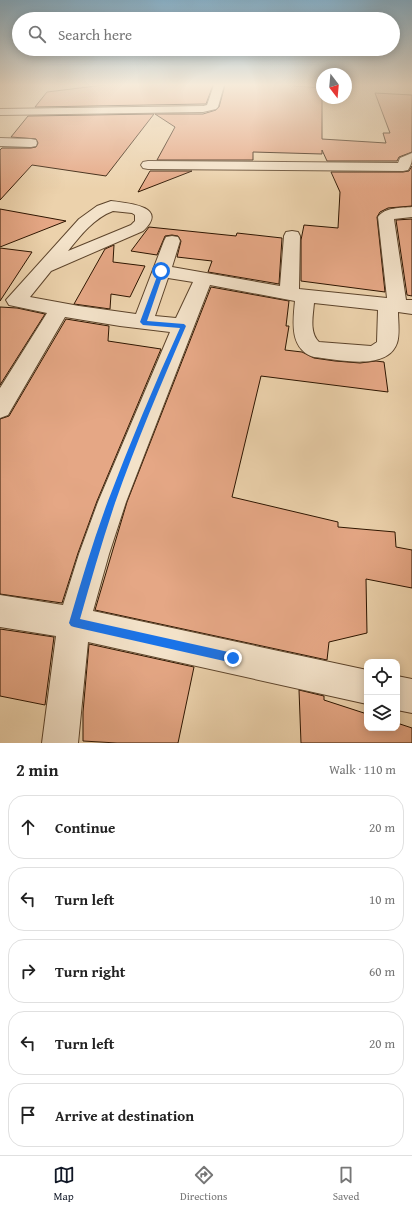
<!DOCTYPE html>
<meta charset="utf-8">
<style>
:root{--surface:#fff;--page:#f6f6f6;--text:#222;--muted:#767676;--line:#e0e0e0;--accent:#111827}
body{margin:0;font-family:"Gentium Book Plus",serif;background:var(--page);color:var(--text)}
.controls{position:absolute;right:12px;bottom:12px;display:grid;overflow:hidden;border-radius:8px;box-shadow:0 2px 10px #0003}
.controls button{width:36px;height:36px;display:grid;place-items:center;padding:0;border:0;border-bottom:1px solid var(--line);background:var(--surface);color:var(--text);font:20px sans-serif}
.compass{position:absolute;left:316px;top:68px;width:36px;height:36px;border-radius:50%;background:var(--surface);box-shadow:0 2px 10px #0003;rotate:164deg}
.stop{position:absolute;width:12px;height:12px;margin:-9px;border:3px solid #1a73e8;border-radius:50%;background:#fff}
.stop.end{background:#1a73e8;border-color:#fff;box-shadow:0 1px 4px #0008}
.list{margin:0;padding:0;list-style:none}
h2{display:flex;justify-content:space-between;align-items:center;height:52px;margin:0;padding:0 16px;font-size:17px}
h2 small{font-size:13px;font-weight:400;color:var(--muted)}
.list li{display:grid;grid-template-columns:26px 1fr auto;gap:12px;align-items:center;box-sizing:border-box;height:64px;margin:0 8px 8px;padding:0 8px;border:1px solid var(--line);border-radius:16px}
.list b{display:block;font-size:15px;white-space:nowrap}
.list em{font-size:13px;font-style:normal;color:var(--muted)}
.icon{flex:none;width:22px;height:22px;fill:none;stroke:currentColor;stroke-width:2;stroke-linecap:round;stroke-linejoin:round}
.map{position:relative;flex:none;width:412px;height:743px;overflow:hidden}
.search{position:absolute;background:var(--surface);box-shadow:0 2px 10px #0003;left:12px;right:12px;top:12px;height:44px;display:flex;align-items:center;gap:10px;box-sizing:border-box;padding:0 14px;border-radius:22px;color:var(--muted);font-size:15px}
.sheet{height:412px;background:var(--surface)}
nav{display:flex;justify-content:space-around;align-items:center;box-sizing:border-box;height:56px;border-top:1px solid var(--line);background:var(--surface);font-size:11px;color:var(--muted)}
nav a{display:grid;justify-items:center;gap:2px}
nav .on{color:var(--accent)}
.map>svg:first-child{display:block}
</style>
<div class="map">
<svg width="412" height="743" viewBox="0 0 412 743">
<rect width="100%" height="100%" fill="#ecd2ac"/>
<filter id="stains"><feTurbulence type="fractalNoise" baseFrequency=".005" numOctaves="4"/><feColorMatrix values="0 0 0 0 .2 0 0 0 0 .09 0 0 0 0 .02 0 0 0 .5 -.17"/></filter>
<radialGradient id="worn" r=".72"><stop offset=".6" stop-color="#630" stop-opacity="0"/><stop offset="1" stop-color="#630" stop-opacity=".3"/></radialGradient>
<!-- building -->
<path fill="#e5a785" stroke="#2d1500" d="M 104,85 L 213,85 L 206,104 L 203,104 L 35,107 L 47,92 Z
M 225,85 L 282,85 L 322,88 L 322,139 L 386,143 L 383,133 L 390,133 L 375,93 L 412,95 L 412,152 L 399,157 L 397,161 L 327,161 L 322,150 L 322,154 L 253,152 L 253,160 L 157,160 L 175,127 L 155,114 L 203,114 L 216,110 L 219,107 Z
M 154,114 L 106,176 L 32,165 L 0,200 L 0,150 L 2,148 L 31,148 L 36,147 L 38,143 L 36,139 L 11,137 L 28,116 Z
M 412,166 L 412,206 L 388,208 L 380,212 L 377,217 L 385,292 L 301,281 L 301,240 L 304,225 L 338,228 L 340,192 L 331,172 L 403,172 L 409,171 Z
M 150,171 L 192,171 L 138,192 Z
M 0,209 L 66,221 L 0,247 Z
M 412,219 L 412,296 L 407,295 L 396,220 Z
M 149,227 L 236,236 L 237,233 L 282,238 L 279,284 L 208,272 L 212,261 L 177,257 L 181,241 L 178,236 L 172,235 L 165,236 L 157,255 L 131,251 Z
M 114,245 L 113,262 L 145,266 L 130,297 L 111,294 L 110,309 L 74,304 L 105,249 Z
M 0,248 L 32,252 L 0,301 Z
M 211,287 L 289,301 L 286,326 L 289,326 L 285,350 L 302,352 L 314,358 L 335,361 L 360,363 L 376,361 L 384,362 L 388,392 L 261,376 L 232,497 L 338,522 L 338,527 L 395,532 L 396,547 L 412,550 L 412,588 L 366,579 L 367,633 L 329,642 L 327,660 L 95,610 L 127,502 Z
M 0,307 L 17,308 L 45,314 L 0,385 Z
M 66,319 L 109,326 L 108,341 L 161,349 L 97,501 L 78,553 L 62,603 L 0,594 L 0,419 L 9,416 Z
M 0,629 L 54,637 L 45,705 L 0,696 Z
M 89,644 L 194,667 L 178,743 L 117,743 L 83,741 L 83,712 Z
M 299,690 L 324,696 L 324,700 L 367,714 L 367,728 L 397,728 L 397,723 L 412,728 L 412,743 L 301,743 Z"/>
<g fill="none" stroke-linecap="round" stroke-linejoin="round">
<defs>
<path id="minor" d="M 214,85 L 224,85 L 218,107 L 216,109 L 203,112 L 0,115 L 0,109 L 203,106 L 207,105 Z
M 0,138 L 31,139 L 36,140 L 37,143 L 36,146 L 31,147 L 0,146 Z
M 412,153 C 412,160 412,164 408,170 L 403,171 L 148,169 L 143,168 L 141,165 L 143,162 L 148,161 L 398,163 L 400,158 Z
M 111,201 C 127,203 170,206 143,231 L 51,271 L 30,297 L 79,306 L 136,314 L 164,241 L 166,237 L 172,236 L 178,237 L 180,241 L 172,267 L 280,286 L 284,236 L 286,232 L 292,231 L 298,232 L 300,236 L 299,289 L 387,298 L 378,217 C 385,207 401,208 412,207 L 412,217 L 394,219 L 406,300 L 412,300 L 412,314 L 398,312 C 398,321 400,334 397,343 C 387,372 337,359 314,357 C 289,349 293,321 295,301 L 210,285 L 126,502 L 109,554 L 93,611 L 367,670 L 367,704 L 88,642 L 78,743 L 42,743 L 56,636 L 0,627 L 0,595 L 63,605 L 79,554 L 98,502 L 170,332 L 120,326 L 65,317 L 8,415 L 0,418 L 0,388 L 47,313 L 9,305 L 6,300 L 79,219 L 97,206 ZM 113,211 L 132,213 L 135,215 L 135,221 L 131,225 L 68,251 C 80,236 94,218 113,211 ZM 168,278 L 193,282 L 176,318 L 155,316 ZM 314,303 L 378,310 L 377,342 L 371,346 L 319,342 C 309,333 313,315 314,303 Z
M 397,676 L 412,679 L 412,713 L 397,710 Z"/>
</defs>
<!-- minor casing -->
<use href="#minor" stroke="#5d442b" stroke-width="2"/>
<!-- minor -->
<use href="#minor" fill="#f3e2c9" fill-rule="evenodd"/>
</g>
<!-- sky -->
<linearGradient id="sky" x2="0" y2="1"><stop stop-color="#88b5d0"/><stop offset="0.45" stop-color="#f6ebda"/><stop offset="1" stop-color="#f6ebda" stop-opacity="0"/></linearGradient>
<rect width="412" height="189" fill="url(#sky)"/>
<!-- route -->
<path fill="#1a73e8" d="M 161,270 L 164,271 L 147,321 L 184,324 L 186,326 C 161,384 136,443 115,503 C 102,542 91,580 80,619 L 233,653 L 236,654 L 238,658 L 236,661 L 233,663 L 74,627 L 71,626 L 69,623 C 81,582 93,541 108,501 C 130,443 154,385 180,328 L 143,325 L 140,322 L 159,271 Z"/>
<rect width="100%" height="100%" filter="url(#stains)"/>
<rect width="100%" height="100%" fill="url(#worn)"/>
</svg>
<div class="controls">
<button><svg class="icon" aria-label="locate" viewBox="0 0 24 24"><circle cx="12" cy="12" r="6"/><path d="M12 2v4M12 18v4M2 12h4M18 12h4"/></svg></button>
<button><svg class="icon" aria-label="layers" viewBox="0 0 24 24"><path d="M12 4l9 5-9 5-9-5zM3 14l9 5 9-5"/></svg></button>
</div>
<svg class="compass" viewBox="-18 -18 36 36"><path d="M0-13l5 13h-10z" fill="#e53935"/><path d="M0 13l5-13h-10z" fill="#767676"/></svg>
<div class="stop" style="left:161px;top:271px"></div>
<div class="stop end" style="left:233px;top:658px"></div>
<div class="search"><svg class="icon" aria-label="search" viewBox="0 0 24 24"><circle cx="10" cy="10" r="6"/><path d="M15 15l6 6"/></svg>Search here</div>
</div>
<section class="sheet">
<h2>2 min<small>Walk · 110 m</small></h2>
<ul class="list">
<li><svg class="icon" aria-label="ahead" viewBox="0 0 24 24"><path d="M12 20V5M6 11l6-6 6 6"/></svg><div><b>Continue</b></div><em>20 m</em></li>
<li><svg class="icon" aria-label="left" viewBox="0 0 24 24"><path d="M17 20v-9H6M10 6l-5 5 5 5"/></svg><div><b>Turn left</b></div><em>10 m</em></li>
<li><svg class="icon" aria-label="right" viewBox="0 0 24 24"><path d="M7 20v-9h11M14 6l5 5-5 5"/></svg><div><b>Turn right</b></div><em>60 m</em></li>
<li><svg class="icon" aria-label="left" viewBox="0 0 24 24"><path d="M17 20v-9H6M10 6l-5 5 5 5"/></svg><div><b>Turn left</b></div><em>20 m</em></li>
<li><svg class="icon" aria-label="arrive" viewBox="0 0 24 24"><path d="M6 21V4h12l-3 4 3 4H6"/></svg><div><b>Arrive at destination</b></div></li>
</ul>
</section>
<nav>
<a class="on"><svg class="icon" aria-label="map" viewBox="0 0 24 24"><path d="M3 6l6-2 6 2 6-2v14l-6 2-6-2-6 2zM9 4v14M15 6v14"/></svg>Map</a>
<a><svg class="icon" aria-label="directions" viewBox="0 0 24 24"><path d="M12 3l9 9-9 9-9-9zM9 14v-3h6M13 9l2 2-2 2"/></svg>Directions</a>
<a><svg class="icon" aria-label="saved" viewBox="0 0 24 24"><path d="M7 4h10v16l-5-4-5 4z"/></svg>Saved</a>
</nav>
